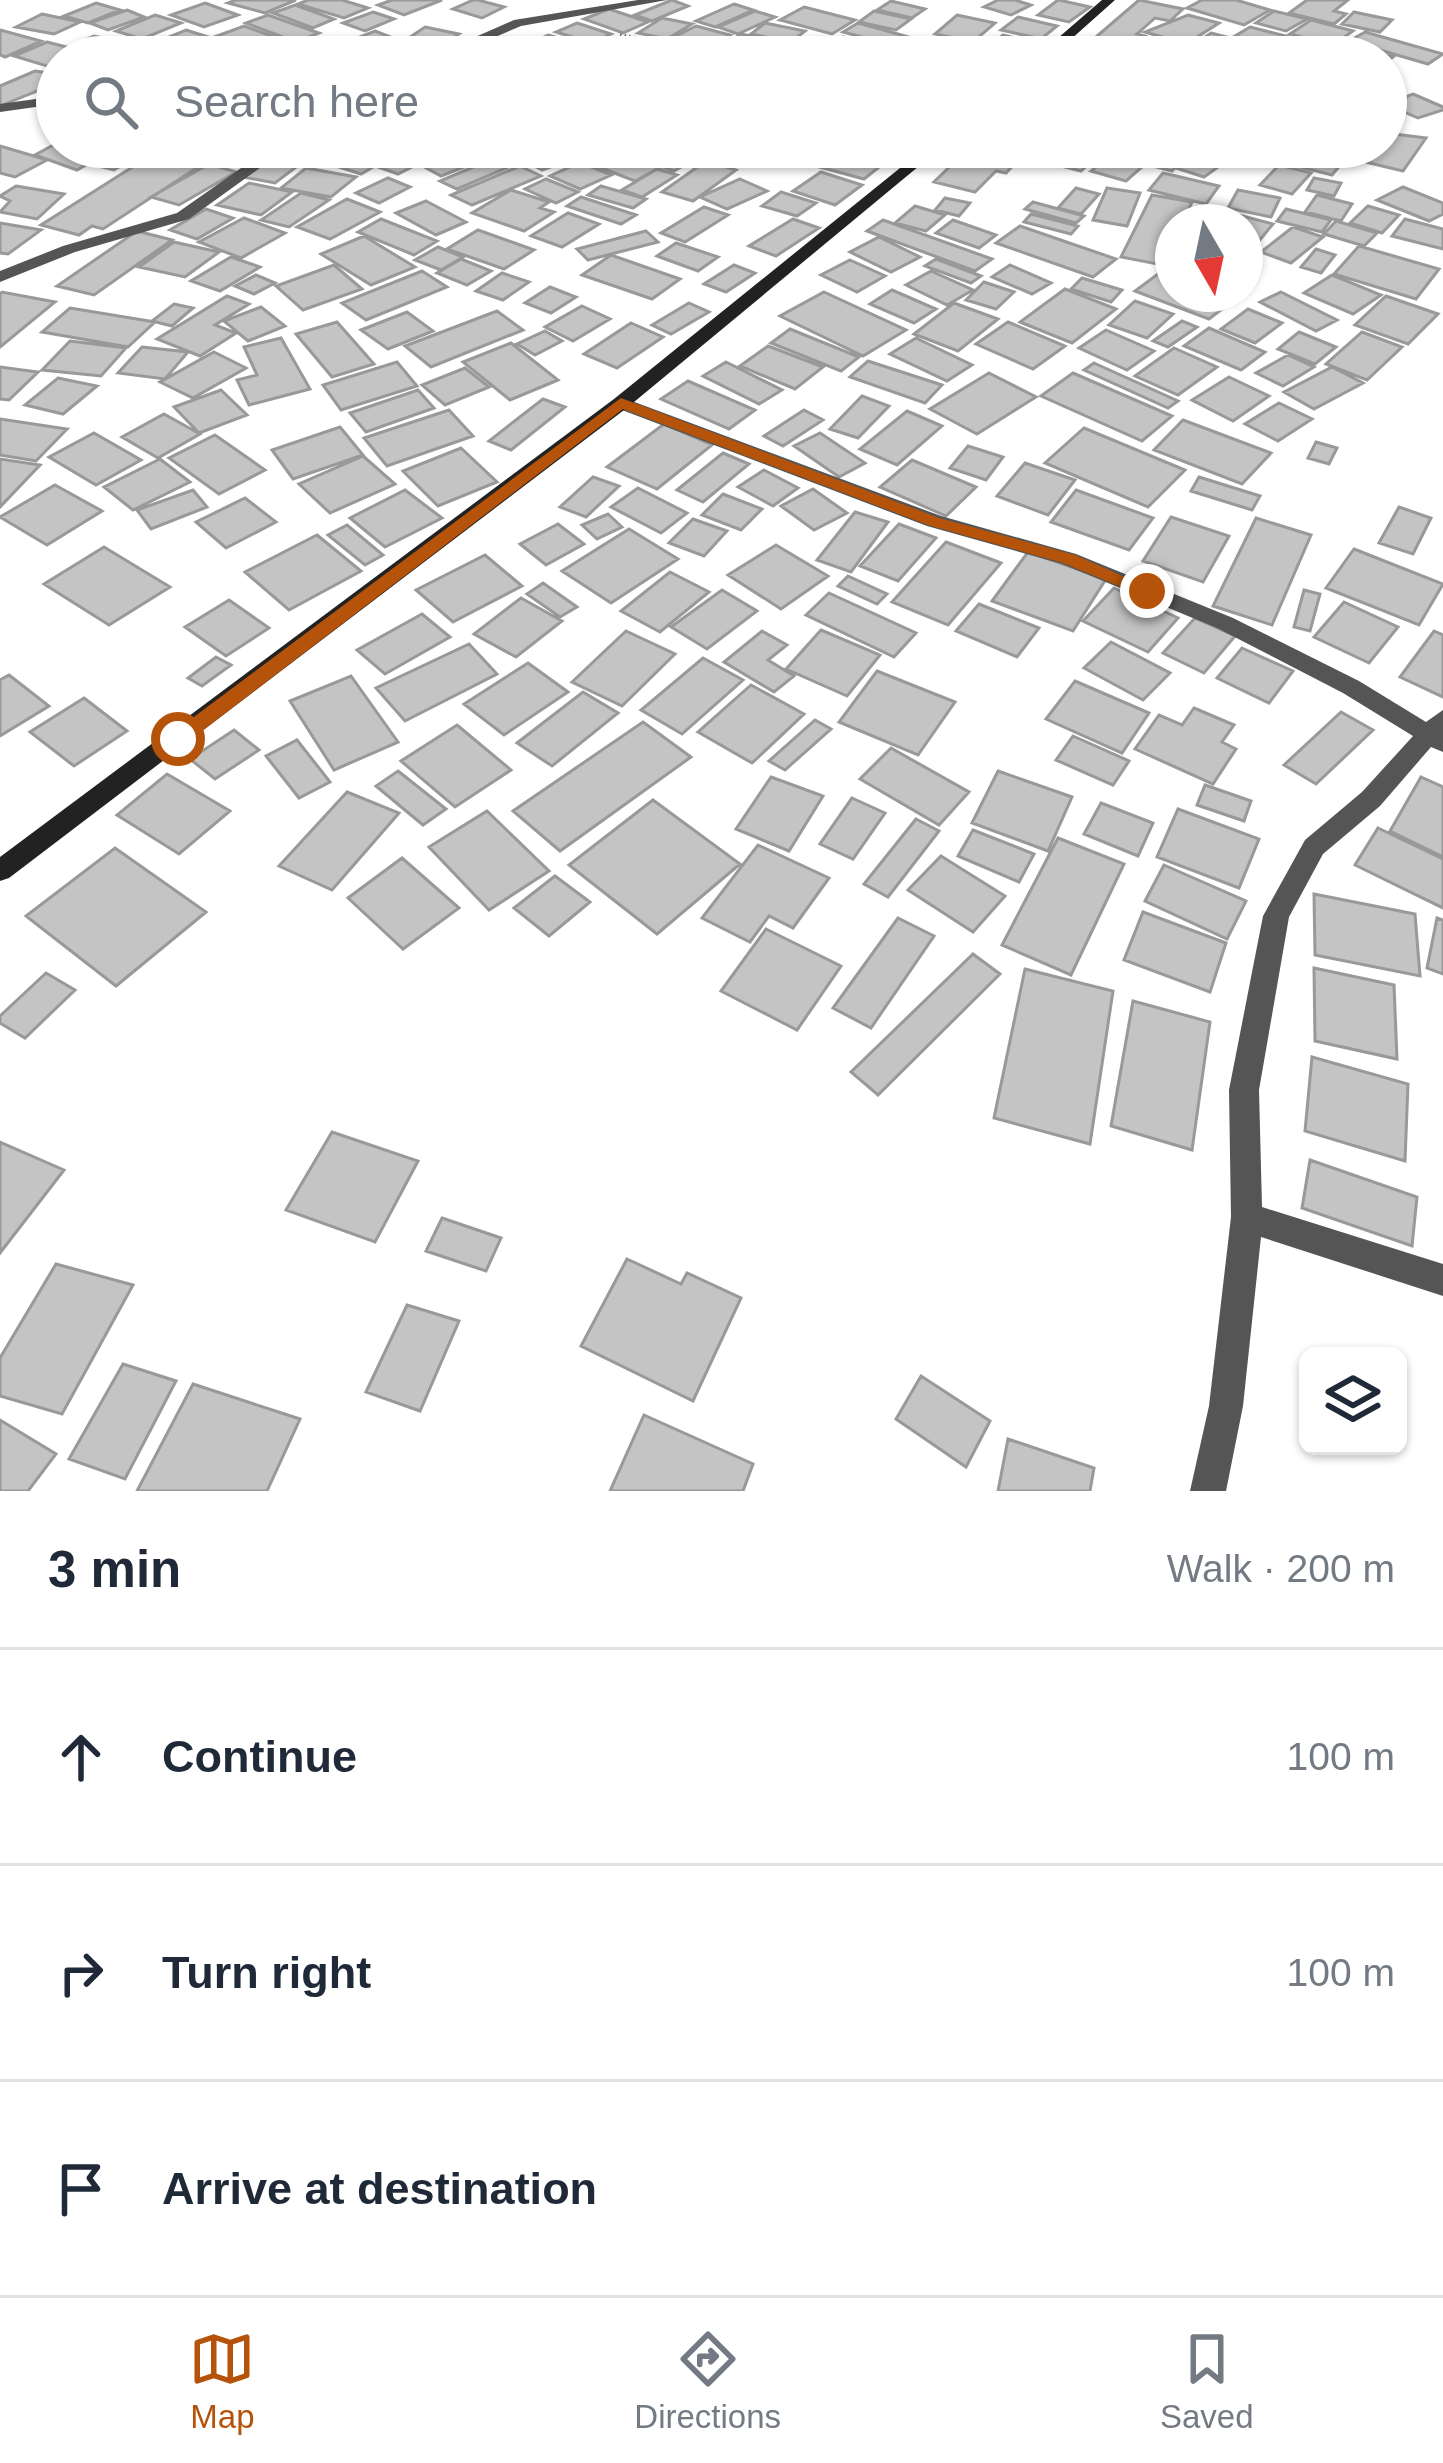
<!DOCTYPE html>
<meta charset="utf-8">
<style>
:root{--surface:#fff;--page:#f6f6f7;--text:#1f2937;--muted:#747a83;--line:#e0e1e3;--accent:#b45309}
body{margin:0;font-family:Arial,sans-serif;background:var(--page);color:var(--text)}
.controls{position:absolute;right:36px;bottom:36px;display:grid;overflow:hidden;border-radius:18px;box-shadow:0 3px 9px #0004}
.controls button{width:108px;height:108px;display:grid;place-items:center;padding:0;border:0;border-bottom:3px solid var(--line);background:var(--surface);color:var(--text);font:60px sans-serif}
.compass{position:absolute;left:1155px;top:204px;width:108px;height:108px;border-radius:50%;background:var(--surface);box-shadow:0 3px 9px #0004;rotate:171deg}
.stop{position:absolute;width:36px;height:36px;margin:-27px;border:9px solid #b45309;border-radius:50%;background:#fff}
.stop.end{background:#b45309;border-color:#fff;box-shadow:0 3px 12px #0008}
.list{margin:0;padding:0;list-style:none}
h2{display:flex;justify-content:space-between;align-items:center;height:156px;margin:0;padding:0 48px;font-size:51px}
h2 small{font-size:39px;font-weight:400;color:var(--muted)}
.list li{display:grid;grid-template-columns:78px 1fr auto;gap:36px;align-items:center;box-sizing:border-box;height:216px;padding:0 48px;border-top:3px solid var(--line)}
.list b{display:block;font-size:45px;white-space:nowrap}
.list em{font-size:39px;font-style:normal;color:var(--muted)}
.icon{flex:none;width:66px;height:66px;fill:none;stroke:currentColor;stroke-width:2;stroke-linecap:round;stroke-linejoin:round}
.map{position:relative;flex:none;width:1443px;height:1491px;overflow:hidden}
.search{position:absolute;background:var(--surface);box-shadow:0 3px 9px #0004;left:36px;right:36px;top:36px;height:132px;display:flex;align-items:center;gap:30px;box-sizing:border-box;padding:0 42px;border-radius:66px;color:var(--muted);font-size:45px}
.sheet{height:804px;background:var(--surface)}
nav{display:flex;justify-content:space-around;align-items:center;box-sizing:border-box;height:168px;border-top:3px solid var(--line);background:var(--surface);font-size:33px;color:var(--muted)}
nav a{display:grid;justify-items:center;gap:6px}
nav .on{color:var(--accent)}
.map>svg:first-child{display:block}
</style>
<div class="map">
<svg width="1443" height="1491" viewBox="0 0 1443 1491">
<rect width="100%" height="100%" fill="#fff"/>
<!-- building -->
<path fill="#c4c4c4" stroke="#999" stroke-width="3" d="M 236,0 L 296,0 L 265,13 L 228,3 Z
M 308,0 L 342,0 L 368,8 L 344,18 L 298,4 Z
M 392,0 L 442,0 L 404,15 L 378,5 Z
M 473,0 L 478,0 L 504,7 L 482,18 L 453,9 Z
M 672,0 L 688,6 L 652,21 L 635,15 Z
M 998,0 L 1015,0 L 1031,5 L 1011,15 L 984,7 Z
M 1058,0 L 1059,0 L 1090,7 L 1069,22 L 1038,15 Z
M 1139,0 L 1183,9 L 1170,21 L 1155,18 L 1137,34 L 1145,36 L 1128,51 L 1089,43 Z
M 1202,0 L 1236,0 L 1270,10 L 1244,25 L 1187,8 Z
M 1307,0 L 1348,0 L 1334,11 L 1346,14 L 1334,24 L 1289,13 Z
M 891,1 L 925,9 L 912,18 L 877,10 Z
M 96,3 L 120,10 L 88,23 L 64,16 Z
M 205,3 L 238,15 L 204,27 L 171,15 Z
M 734,4 L 753,10 L 715,27 L 696,21 Z
M 295,5 L 334,19 L 313,28 L 273,13 Z
M 804,7 L 855,20 L 832,34 L 780,20 Z
M 609,9 L 648,22 L 623,33 L 584,19 Z
M 127,10 L 144,17 L 108,30 L 90,23 Z
M 755,11 L 775,17 L 738,34 L 718,27 Z
M 874,11 L 911,19 L 896,30 L 859,22 Z
M 1274,11 L 1307,19 L 1286,31 L 1256,23 Z
M 373,12 L 394,19 L 365,31 L 343,23 Z
M 1354,12 L 1392,20 L 1380,32 L 1342,24 Z
M 42,14 L 80,22 L 54,34 L 16,27 Z
M 155,15 L 181,23 L 142,39 L 116,31 Z
M 268,15 L 319,33 L 296,42 L 246,23 Z
M 957,15 L 995,23 L 973,42 L 935,34 Z
M 1188,15 L 1219,23 L 1186,44 L 1145,32 Z
M 1018,17 L 1057,26 L 1041,39 L 1001,30 Z
M 662,18 L 692,24 L 667,39 L 638,33 Z
M 1311,20 L 1353,31 L 1333,45 L 1290,34 Z
M 577,23 L 611,34 L 591,43 L 556,32 Z
M 765,23 L 805,31 L 791,42 L 751,34 Z
M 858,23 L 927,42 L 913,51 L 843,32 Z
M 244,26 L 291,43 L 261,55 L 214,37 Z
M 696,26 L 730,35 L 706,48 L 672,38 Z
M 425,27 L 459,34 L 438,48 L 403,42 Z
M 1250,27 L 1317,44 L 1303,55 L 1235,36 Z
M 0,30 L 41,41 L 5,57 L 0,55 Z
M 186,30 L 208,37 L 164,55 L 142,48 Z
M 375,31 L 393,38 L 349,55 L 331,48 Z
M 1365,32 L 1443,54 L 1428,64 L 1349,41 Z
M 1211,33 L 1230,38 L 1210,53 L 1190,47 Z
M 741,34 L 790,44 L 773,57 L 720,48 Z
M 548,35 L 590,47 L 571,57 L 521,48 Z
M 1003,35 L 1038,43 L 1022,57 L 977,57 Z
M 94,36 L 128,44 L 107,54 L 72,46 Z
M 843,37 L 894,52 L 884,57 L 831,57 L 813,52 Z
M 1158,39 L 1184,45 L 1167,57 L 1142,51 Z
M 204,41 L 239,53 L 229,57 L 171,54 Z
M 626,41 L 655,48 L 641,57 L 611,52 Z
M 931,41 L 968,48 L 959,57 L 912,57 Z
M 47,42 L 90,53 L 86,54 L 97,57 L 57,57 L 57,69 L 14,56 Z
M 1338,43 L 1393,57 L 1386,63 L 1386,57 L 1324,56 Z
M 405,44 L 433,52 L 422,57 L 378,57 Z
M 1082,44 L 1132,55 L 1067,57 Z
M 35,71 L 57,74 L 57,83 L 0,106 L 0,86 Z
M 1413,94 L 1443,107 L 1443,110 L 1418,118 L 1386,104 Z
M 1386,133 L 1426,138 L 1403,171 L 1349,158 L 1358,147 L 1386,147 Z
M 57,143 L 57,147 L 117,147 L 77,170 L 35,155 Z
M 0,146 L 47,160 L 15,177 L 0,173 Z
M 125,147 L 152,147 L 114,170 L 94,165 Z
M 178,147 L 244,147 L 230,158 Z
M 337,147 L 371,147 L 395,154 L 361,174 L 314,159 Z
M 463,147 L 514,147 L 441,176 L 419,164 Z
M 523,147 L 547,147 L 570,160 L 542,170 L 510,152 Z
M 657,147 L 693,160 L 674,171 L 610,148 Z
M 698,147 L 760,147 L 741,165 L 690,154 Z
M 768,147 L 814,147 L 799,165 L 759,157 Z
M 826,147 L 904,147 L 864,179 L 805,163 Z
M 970,147 L 1009,147 L 1027,151 L 1006,173 L 996,171 L 975,192 L 934,182 Z
M 1052,147 L 1107,147 L 1081,171 L 1037,160 Z
M 1121,147 L 1134,147 L 1183,159 L 1172,171 L 1112,155 Z
M 1206,147 L 1246,147 L 1204,177 L 1176,168 Z
M 1259,147 L 1278,147 L 1287,149 L 1276,164 L 1250,158 Z
M 414,148 L 435,155 L 398,174 L 378,167 Z
M 610,150 L 659,168 L 635,181 L 599,167 L 609,162 L 596,157 Z
M 153,154 L 201,165 L 103,229 L 92,226 L 79,235 L 41,225 Z
M 504,154 L 520,162 L 457,189 L 440,181 Z
M 1302,154 L 1341,164 L 1332,175 L 1292,165 Z
M 592,157 L 605,162 L 594,168 L 611,175 L 580,189 L 550,176 Z
M 1108,157 L 1142,167 L 1126,181 L 1091,171 Z
M 270,158 L 300,164 L 275,183 L 243,177 Z
M 706,161 L 736,170 L 693,201 L 662,192 Z
M 209,164 L 236,172 L 179,205 L 151,197 Z
M 1279,165 L 1311,173 L 1292,194 L 1260,185 Z
M 520,166 L 541,176 L 472,205 L 451,195 Z
M 306,168 L 356,177 L 331,197 L 281,188 Z
M 657,169 L 677,175 L 642,197 L 622,190 Z
M 821,172 L 862,185 L 835,205 L 793,191 Z
M 1163,173 L 1219,186 L 1206,204 L 1149,190 Z
M 388,178 L 410,187 L 379,203 L 356,193 Z
M 1314,178 L 1341,183 L 1334,196 L 1307,190 Z
M 546,179 L 578,192 L 556,203 L 525,189 Z
M 740,179 L 767,191 L 727,209 L 700,197 Z
M 249,183 L 292,192 L 261,215 L 217,205 Z
M 16,186 L 64,194 L 37,219 L 0,212 L 10,201 L 0,196 Z
M 601,186 L 646,199 L 633,208 L 588,195 Z
M 1403,187 L 1443,203 L 1443,214 L 1429,221 L 1377,200 Z
M 1076,188 L 1099,194 L 1081,214 L 1058,208 Z
M 1107,188 L 1140,193 L 1127,226 L 1093,220 Z
M 511,190 L 549,202 L 540,208 L 554,212 L 524,231 L 472,213 Z
M 1238,190 L 1280,198 L 1271,217 L 1228,208 Z
M 781,192 L 816,203 L 797,216 L 762,206 Z
M 301,193 L 329,200 L 289,227 L 261,220 Z
M 1152,195 L 1192,202 L 1183,222 L 1173,222 L 1173,267 L 1121,257 Z
M 1317,195 L 1352,204 L 1341,221 L 1305,212 Z
M 581,197 L 636,215 L 621,224 L 567,206 Z
M 945,198 L 970,203 L 959,216 L 935,210 Z
M 347,199 L 380,212 L 330,239 L 297,227 Z
M 426,201 L 466,222 L 436,235 L 396,213 Z
M 1033,202 L 1084,216 L 1076,223 L 1025,209 Z
M 915,206 L 945,215 L 926,231 L 895,223 Z
M 1368,206 L 1399,215 L 1382,233 L 1350,223 Z
M 704,207 L 728,215 L 685,242 L 661,233 Z
M 1213,208 L 1273,224 L 1259,241 L 1245,238 L 1245,222 L 1200,222 Z
M 206,209 L 233,218 L 197,239 L 170,230 Z
M 1286,209 L 1331,220 L 1322,232 L 1277,221 Z
M 568,213 L 599,224 L 562,247 L 531,236 Z
M 1031,214 L 1078,226 L 1071,234 L 1024,222 Z
M 244,218 L 285,233 L 241,258 L 199,242 Z
M 381,219 L 437,241 L 414,255 L 358,232 Z
M 793,219 L 819,228 L 776,256 L 749,246 Z
M 1405,219 L 1443,229 L 1443,249 L 1392,236 Z
M 883,220 L 992,259 L 975,271 L 867,231 Z
M 953,220 L 996,235 L 979,248 L 936,233 Z
M 1336,221 L 1377,233 L 1364,246 L 1324,234 Z
M 0,223 L 41,230 L 8,254 L 0,253 Z
M 1020,226 L 1116,259 L 1093,277 L 996,243 Z
M 1293,227 L 1323,237 L 1291,263 L 1261,252 Z
M 478,230 L 534,250 L 504,269 L 447,249 Z
M 137,231 L 172,240 L 94,295 L 57,286 Z
M 646,231 L 658,242 L 588,260 L 577,249 Z
M 364,236 L 415,267 L 371,285 L 321,254 Z
M 879,237 L 920,257 L 891,272 L 850,252 Z
M 174,242 L 219,252 L 185,277 L 139,267 Z
M 676,243 L 718,257 L 698,271 L 657,256 Z
M 1359,246 L 1439,269 L 1416,299 L 1334,274 Z
M 438,247 L 463,257 L 441,270 L 415,260 Z
M 1316,249 L 1335,255 L 1321,273 L 1301,267 Z
M 611,255 L 680,279 L 652,299 L 582,275 Z
M 231,257 L 260,267 L 220,291 L 191,281 Z
M 461,259 L 491,271 L 467,285 L 437,273 Z
M 936,259 L 981,276 L 971,283 L 925,266 Z
M 850,260 L 885,276 L 857,292 L 821,275 Z
M 334,265 L 362,289 L 303,310 L 276,286 Z
M 734,265 L 755,273 L 726,292 L 704,284 Z
M 1010,265 L 1051,283 L 1032,294 L 992,277 Z
M 422,271 L 447,287 L 366,320 L 342,303 Z
M 931,271 L 973,290 L 947,305 L 906,285 Z
M 1162,271 L 1173,276 L 1173,294 L 1221,294 L 1235,299 L 1209,319 L 1135,291 Z
M 502,273 L 529,282 L 503,300 L 476,291 Z
M 256,275 L 275,283 L 254,294 L 235,286 Z
M 1332,275 L 1381,295 L 1353,314 L 1304,293 Z
M 1082,278 L 1122,290 L 1111,302 L 1071,289 Z
M 984,282 L 1014,292 L 996,309 L 966,300 Z
M 550,287 L 576,297 L 551,313 L 525,303 Z
M 1065,289 L 1116,309 L 1072,343 L 1020,322 Z
M 892,290 L 936,309 L 914,323 L 870,304 Z
M 824,292 L 906,330 L 863,356 L 780,316 Z
M 1281,292 L 1337,320 L 1316,331 L 1260,302 Z
M 0,294 L 2,292 L 55,302 L 0,347 Z
M 227,296 L 249,304 L 215,325 L 236,333 L 200,356 L 157,339 Z
M 1386,296 L 1438,314 L 1408,344 L 1355,325 Z
M 1135,301 L 1173,314 L 1147,338 L 1109,325 Z
M 689,303 L 709,312 L 671,334 L 652,325 Z
M 954,303 L 998,319 L 958,351 L 914,334 Z
M 174,304 L 193,308 L 172,326 L 152,321 Z
M 582,306 L 610,319 L 573,341 L 545,327 Z
M 261,307 L 285,326 L 248,341 L 224,321 Z
M 70,308 L 155,322 L 128,347 L 42,332 Z
M 1248,309 L 1282,323 L 1255,343 L 1221,329 Z
M 497,311 L 523,330 L 431,367 L 405,346 Z
M 407,312 L 433,331 L 388,349 L 361,330 Z
M 1182,321 L 1197,327 L 1168,347 L 1153,341 Z
M 337,322 L 374,364 L 332,377 L 296,334 Z
M 1008,322 L 1065,346 L 1033,369 L 976,344 Z
M 631,323 L 663,337 L 617,368 L 584,354 Z
M 1209,328 L 1265,352 L 1241,370 L 1184,346 Z
M 790,329 L 859,357 L 841,371 L 771,343 Z
M 1106,330 L 1154,351 L 1127,370 L 1079,348 Z
M 545,331 L 562,341 L 535,355 L 517,344 Z
M 1299,332 L 1336,347 L 1315,364 L 1278,349 Z
M 1362,332 L 1402,347 L 1367,380 L 1326,364 Z
M 281,338 L 310,389 L 249,405 L 237,380 L 257,375 L 244,347 Z
M 916,338 L 972,365 L 947,381 L 890,354 Z
M 70,341 L 126,348 L 101,376 L 42,370 Z
M 511,343 L 558,380 L 510,400 L 463,362 Z
M 768,346 L 823,367 L 795,389 L 740,366 Z
M 142,347 L 188,352 L 165,379 L 118,373 Z
M 1174,348 L 1217,367 L 1178,395 L 1135,376 Z
M 214,352 L 246,368 L 193,398 L 160,382 Z
M 1288,355 L 1314,367 L 1283,386 L 1256,373 Z
M 868,361 L 942,385 L 925,403 L 850,377 Z
M 397,362 L 417,386 L 341,410 L 323,385 Z
M 726,362 L 782,390 L 759,404 L 703,376 Z
M 1094,363 L 1178,401 L 1168,408 L 1084,370 Z
M 0,367 L 38,372 L 9,400 L 0,399 Z
M 1332,367 L 1363,383 L 1314,409 L 1284,392 Z
M 465,368 L 489,387 L 445,405 L 422,385 Z
M 989,373 L 1036,397 L 977,434 L 930,409 Z
M 1073,373 L 1172,416 L 1142,441 L 1041,396 Z
M 1229,377 L 1269,396 L 1233,421 L 1192,400 Z
M 58,378 L 97,386 L 63,414 L 25,405 Z
M 688,381 L 755,410 L 729,429 L 661,399 Z
M 221,390 L 247,415 L 199,433 L 174,407 Z
M 418,390 L 434,408 L 366,432 L 350,413 Z
M 862,396 L 889,406 L 858,438 L 830,429 Z
M 543,399 L 565,407 L 511,450 L 489,441 Z
M 1279,403 L 1312,419 L 1278,441 L 1245,424 Z
M 449,410 L 473,436 L 387,466 L 364,438 Z
M 804,410 L 823,420 L 783,446 L 764,436 Z
M 907,411 L 942,426 L 897,465 L 860,449 Z
M 164,414 L 200,434 L 158,458 L 122,437 Z
M 0,419 L 67,429 L 36,461 L 0,455 Z
M 1183,420 L 1271,453 L 1242,484 L 1154,450 Z
M 664,424 L 712,445 L 657,489 L 607,467 Z
M 340,427 L 363,455 L 293,479 L 272,450 Z
M 1084,428 L 1185,470 L 1148,507 L 1045,463 Z
M 94,433 L 141,460 L 96,485 L 49,457 Z
M 820,433 L 865,463 L 839,477 L 794,446 Z
M 215,435 L 265,470 L 219,494 L 169,458 Z
M 1316,442 L 1337,448 L 1329,464 L 1308,458 Z
M 968,446 L 1003,457 L 986,480 L 950,468 Z
M 461,448 L 497,482 L 438,506 L 403,471 Z
M 723,453 L 749,464 L 703,502 L 677,490 Z
M 363,456 L 395,484 L 330,513 L 299,484 Z
M 0,459 L 40,465 L 0,507 Z
M 160,459 L 190,482 L 133,510 L 104,487 Z
M 912,460 L 976,487 L 946,516 L 880,487 Z
M 1025,463 L 1075,480 L 1048,515 L 997,496 Z
M 764,470 L 798,488 L 773,506 L 738,487 Z
M 593,477 L 619,486 L 586,517 L 560,507 Z
M 1199,477 L 1260,496 L 1252,510 L 1191,491 Z
M 55,485 L 102,511 L 47,545 L 0,517 Z
M 638,488 L 687,513 L 661,533 L 611,507 Z
M 813,489 L 847,513 L 814,530 L 781,506 Z
M 193,490 L 207,507 L 151,529 L 137,510 Z
M 405,490 L 442,518 L 385,547 L 350,518 Z
M 1076,490 L 1153,518 L 1129,550 L 1051,522 Z
M 723,494 L 762,509 L 741,530 L 702,515 Z
M 245,498 L 276,522 L 226,548 L 196,522 Z
M 1399,507 L 1431,518 L 1413,554 L 1379,543 Z
M 855,512 L 888,522 L 851,572 L 817,560 Z
M 608,514 L 622,527 L 597,539 L 582,525 Z
M 1171,517 L 1229,536 L 1203,582 L 1143,561 Z
M 1256,518 L 1311,535 L 1272,625 L 1213,606 Z
M 693,519 L 727,531 L 704,556 L 669,543 Z
M 558,524 L 584,544 L 546,565 L 520,544 Z
M 899,524 L 936,538 L 898,581 L 860,566 Z
M 347,525 L 383,555 L 365,565 L 328,535 Z
M 629,529 L 678,559 L 611,603 L 562,571 Z
M 317,535 L 361,571 L 289,610 L 245,572 Z
M 946,542 L 1001,563 L 948,625 L 892,602 Z
M 776,545 L 828,576 L 781,609 L 728,575 Z
M 104,547 L 170,587 L 109,625 L 44,584 Z
M 1354,549 L 1443,584 L 1419,625 L 1326,588 Z
M 1028,552 L 1106,579 L 1073,631 L 992,601 Z
M 485,555 L 522,586 L 453,622 L 416,590 Z
M 670,572 L 709,592 L 660,632 L 621,611 Z
M 848,576 L 887,594 L 877,604 L 838,586 Z
M 543,583 L 577,607 L 560,617 L 527,594 Z
M 1114,588 L 1178,618 L 1148,652 L 1083,621 Z
M 722,590 L 757,611 L 707,649 L 671,627 Z
M 1304,590 L 1320,594 L 1310,631 L 1294,627 Z
M 829,593 L 916,633 L 894,657 L 806,615 Z
M 521,598 L 562,621 L 516,657 L 474,634 Z
M 229,600 L 269,628 L 226,656 L 185,627 Z
M 1344,602 L 1398,627 L 1369,663 L 1314,637 Z
M 979,604 L 1039,628 L 1017,657 L 956,631 Z
M 422,614 L 450,637 L 385,674 L 357,650 Z
M 1195,618 L 1235,636 L 1204,673 L 1163,653 Z
M 821,630 L 880,655 L 847,696 L 786,669 Z
M 626,631 L 675,654 L 622,706 L 572,682 Z
M 762,631 L 787,645 L 768,660 L 794,676 L 774,692 L 724,662 Z
M 1434,631 L 1443,635 L 1443,697 L 1400,677 Z
M 1111,642 L 1170,673 L 1143,700 L 1084,668 Z
M 469,644 L 497,674 L 405,721 L 376,688 Z
M 1242,648 L 1293,671 L 1269,703 L 1217,678 Z
M 216,657 L 231,665 L 202,686 L 188,678 Z
M 703,658 L 743,680 L 682,734 L 641,710 Z
M 528,663 L 568,692 L 504,735 L 464,704 Z
M 877,671 L 955,702 L 918,755 L 839,722 Z
M 9,675 L 49,706 L 0,736 L 0,680 Z
M 351,676 L 398,742 L 334,770 L 290,701 Z
M 1075,681 L 1149,713 L 1122,753 L 1046,719 Z
M 751,685 L 804,714 L 752,763 L 698,732 Z
M 583,692 L 618,713 L 552,766 L 517,743 Z
M 84,698 L 127,731 L 74,766 L 30,732 Z
M 1194,708 L 1234,725 L 1222,742 L 1236,749 L 1213,784 L 1135,749 L 1159,715 L 1182,725 Z
M 1341,712 L 1373,730 L 1316,784 L 1284,765 Z
M 815,720 L 831,729 L 785,770 L 769,761 Z
M 643,722 L 691,757 L 560,851 L 513,811 Z
M 457,725 L 511,770 L 455,807 L 401,761 Z
M 234,730 L 259,750 L 215,779 L 190,759 Z
M 1073,736 L 1129,761 L 1113,785 L 1056,760 Z
M 297,740 L 330,782 L 299,798 L 266,756 Z
M 891,748 L 969,792 L 939,825 L 860,779 Z
M 398,771 L 446,809 L 423,825 L 376,786 Z
M 998,771 L 1072,797 L 1048,851 L 972,823 Z
M 167,774 L 230,811 L 179,854 L 117,815 Z
M 771,777 L 823,796 L 789,851 L 736,829 Z
M 1421,777 L 1443,787 L 1443,857 L 1390,831 Z
M 1205,785 L 1251,801 L 1244,821 L 1197,805 Z
M 347,792 L 399,813 L 332,890 L 279,866 Z
M 852,798 L 885,813 L 853,859 L 820,844 Z
M 653,800 L 740,864 L 657,934 L 569,865 Z
M 1101,803 L 1153,823 L 1138,856 L 1084,834 Z
M 1178,809 L 1259,839 L 1239,888 L 1157,857 Z
M 487,811 L 549,871 L 489,910 L 429,847 Z
M 916,819 L 939,831 L 888,897 L 864,884 Z
M 1378,828 L 1443,859 L 1443,908 L 1355,865 Z
M 973,830 L 1034,854 L 1019,882 L 958,856 Z
M 1058,838 L 1124,864 L 1071,975 L 1002,945 Z
M 758,845 L 829,878 L 793,928 L 769,916 L 750,942 L 702,918 Z
M 115,848 L 206,912 L 116,986 L 26,916 Z
M 941,856 L 1005,896 L 973,932 L 908,890 Z
M 402,858 L 459,908 L 403,949 L 348,898 Z
M 1164,865 L 1246,901 L 1227,939 L 1145,901 Z
M 555,876 L 590,902 L 549,936 L 514,908 Z
M 1314,894 L 1415,914 L 1420,976 L 1315,955 Z
M 1143,912 L 1226,943 L 1210,992 L 1124,960 Z
M 898,918 L 934,936 L 871,1028 L 833,1008 Z
M 1437,918 L 1443,920 L 1443,974 L 1427,968 Z
M 766,929 L 841,966 L 797,1030 L 721,991 Z
M 973,954 L 1000,974 L 878,1095 L 851,1072 Z
M 1314,968 L 1394,985 L 1397,1059 L 1315,1041 Z
M 1025,969 L 1113,991 L 1090,1144 L 994,1118 Z
M 46,973 L 75,990 L 25,1038 L 0,1023 L 0,1016 Z
M 1133,1001 L 1210,1022 L 1192,1150 L 1111,1126 Z
M 1312,1057 L 1408,1084 L 1405,1161 L 1305,1131 Z
M 332,1132 L 418,1161 L 375,1242 L 286,1210 Z
M 0,1142 L 64,1170 L 0,1253 Z
M 1310,1160 L 1417,1197 L 1412,1246 L 1302,1208 Z
M 442,1218 L 501,1238 L 486,1271 L 426,1251 Z
M 627,1259 L 681,1284 L 687,1273 L 741,1298 L 693,1401 L 581,1346 Z
M 56,1264 L 133,1285 L 62,1414 L 0,1396 L 0,1358 Z
M 407,1305 L 459,1321 L 420,1411 L 366,1392 Z
M 123,1364 L 176,1381 L 125,1479 L 69,1459 Z
M 921,1376 L 990,1421 L 966,1467 L 896,1419 Z
M 193,1384 L 300,1419 L 267,1491 L 137,1491 Z
M 644,1415 L 753,1464 L 743,1491 L 610,1491 Z
M 0,1420 L 56,1454 L 28,1491 L 0,1491 Z
M 1008,1439 L 1094,1468 L 1090,1491 L 998,1491 Z"/>
<g fill="none" stroke-linecap="round" stroke-linejoin="round">
<!-- path -->
<path stroke="#777" stroke-width="4.5" stroke-dasharray="1.5 3" stroke-linecap="butt" d="M 620,35 L 724,57"/>
<!-- minor -->
<path fill="#555" fill-rule="evenodd" d="M 638,0 L 667,0 L 521,26 L 448,57 L 430,57 L 514,20 Z
M 57,96 L 57,104 L 0,112 L 0,104 Z
M 250,147 L 264,147 L 264,165 L 189,219 L 75,252 L 0,282 L 0,271 L 63,246 L 177,213 L 251,161 Z
M 621,397 L 941,516 L 1076,554 L 1233,618 L 1359,681 L 1426,722 L 1443,710 L 1443,752 L 1431,747 L 1380,806 L 1323,854 L 1289,917 L 1259,1090 L 1262,1207 L 1443,1264 L 1443,1296 L 1261,1237 L 1243,1406 L 1226,1491 L 1190,1491 L 1209,1406 L 1231,1217 L 1229,1090 L 1263,916 L 1305,840 L 1362,792 L 1413,736 L 1343,693 L 1217,628 L 1062,564 L 927,526 L 614,407 L 614,399 Z"/>
<!-- secondary -->
<path fill="#222" fill-rule="evenodd" d="M 1102,0 L 1115,0 L 1051,57 L 1036,57 Z
M 926,147 L 942,147 L 628,407 L 9,878 L 0,881 L 0,857 L 614,399 Z"/>
</g>
<!-- route -->
<path fill="#b45309" d="M 621,398 L 939,518 L 1075,555 L 1156,591 L 1141,595 L 1063,563 L 928,525 L 623,409 L 185,744 L 171,744 L 171,734 Z"/>
</svg>
<div class="controls">
<button><svg class="icon" aria-label="layers" viewBox="0 0 24 24"><path d="M12 4l9 5-9 5-9-5zM3 14l9 5 9-5"/></svg></button>
</div>
<svg class="compass" viewBox="-18 -18 36 36"><path d="M0-13l5 13h-10z" fill="#e53935"/><path d="M0 13l5-13h-10z" fill="#747a83"/></svg>
<div class="stop" style="left:178px;top:739px"></div>
<div class="stop end" style="left:1147px;top:591px"></div>
<div class="search"><svg class="icon" aria-label="search" viewBox="0 0 24 24"><circle cx="10" cy="10" r="6"/><path d="M15 15l6 6"/></svg>Search here</div>
</div>
<section class="sheet">
<h2>3 min<small>Walk · 200 m</small></h2>
<ul class="list">
<li><svg class="icon" aria-label="ahead" viewBox="0 0 24 24"><path d="M12 20V5M6 11l6-6 6 6"/></svg><div><b>Continue</b></div><em>100 m</em></li>
<li><svg class="icon" aria-label="right" viewBox="0 0 24 24"><path d="M7 20v-9h11M14 6l5 5-5 5"/></svg><div><b>Turn right</b></div><em>100 m</em></li>
<li><svg class="icon" aria-label="arrive" viewBox="0 0 24 24"><path d="M6 21V4h12l-3 4 3 4H6"/></svg><div><b>Arrive at destination</b></div></li>
</ul>
</section>
<nav>
<a class="on"><svg class="icon" aria-label="map" viewBox="0 0 24 24"><path d="M3 6l6-2 6 2 6-2v14l-6 2-6-2-6 2zM9 4v14M15 6v14"/></svg>Map</a>
<a><svg class="icon" aria-label="directions" viewBox="0 0 24 24"><path d="M12 3l9 9-9 9-9-9zM9 14v-3h6M13 9l2 2-2 2"/></svg>Directions</a>
<a><svg class="icon" aria-label="saved" viewBox="0 0 24 24"><path d="M7 4h10v16l-5-4-5 4z"/></svg>Saved</a>
</nav>
